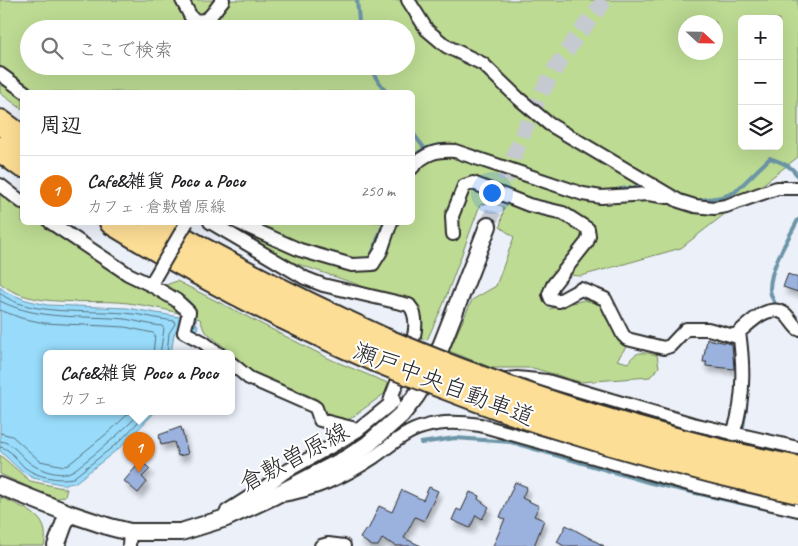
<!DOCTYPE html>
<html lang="ja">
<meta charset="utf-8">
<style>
:root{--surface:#fff;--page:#f2f2f2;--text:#202124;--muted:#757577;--line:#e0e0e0;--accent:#111827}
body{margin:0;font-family:Caveat,"Klee One",sans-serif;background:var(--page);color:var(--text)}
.controls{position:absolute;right:15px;top:15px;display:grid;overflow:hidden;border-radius:8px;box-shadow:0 5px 20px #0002}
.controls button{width:45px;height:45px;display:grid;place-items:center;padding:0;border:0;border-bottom:1px solid var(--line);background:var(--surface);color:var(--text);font:25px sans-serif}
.compass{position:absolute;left:678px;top:15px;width:45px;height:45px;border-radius:50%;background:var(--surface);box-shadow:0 5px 20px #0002;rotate:112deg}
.you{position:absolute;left:491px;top:192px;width:18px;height:18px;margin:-12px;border:4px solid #fff;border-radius:50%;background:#1a73e8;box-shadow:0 0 0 8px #1a73e833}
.badge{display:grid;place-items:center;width:32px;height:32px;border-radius:50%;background:var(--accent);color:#fff;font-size:16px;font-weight:700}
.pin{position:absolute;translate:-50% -41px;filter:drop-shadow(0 1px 2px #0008)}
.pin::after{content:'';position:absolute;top:26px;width:18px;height:15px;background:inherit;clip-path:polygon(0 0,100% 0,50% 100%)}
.popup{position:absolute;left:43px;top:350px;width:192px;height:65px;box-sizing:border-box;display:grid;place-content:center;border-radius:8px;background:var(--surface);filter:drop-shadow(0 1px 4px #0005);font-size:16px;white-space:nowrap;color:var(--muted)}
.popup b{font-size:19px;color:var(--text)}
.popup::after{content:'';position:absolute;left:50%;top:100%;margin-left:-10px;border:10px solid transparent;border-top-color:var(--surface)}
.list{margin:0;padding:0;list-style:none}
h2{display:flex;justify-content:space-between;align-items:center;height:65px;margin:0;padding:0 20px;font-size:21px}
h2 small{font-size:16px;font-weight:400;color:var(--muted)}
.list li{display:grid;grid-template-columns:32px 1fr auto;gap:15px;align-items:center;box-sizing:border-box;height:70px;padding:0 20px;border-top:1px solid var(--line)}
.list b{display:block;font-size:19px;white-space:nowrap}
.list p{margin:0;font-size:16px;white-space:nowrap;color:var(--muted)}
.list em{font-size:16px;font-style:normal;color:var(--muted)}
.icon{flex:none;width:28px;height:28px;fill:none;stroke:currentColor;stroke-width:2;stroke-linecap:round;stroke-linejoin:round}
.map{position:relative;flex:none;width:798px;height:546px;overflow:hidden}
.search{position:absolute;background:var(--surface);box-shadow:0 5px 20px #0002;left:20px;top:20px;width:395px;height:55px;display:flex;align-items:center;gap:12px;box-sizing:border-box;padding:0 18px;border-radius:28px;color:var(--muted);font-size:19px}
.panel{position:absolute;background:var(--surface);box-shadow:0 5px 20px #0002;left:20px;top:90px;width:395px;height:135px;border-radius:8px}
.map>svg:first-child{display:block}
</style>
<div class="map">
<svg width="798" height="546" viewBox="0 0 798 546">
<defs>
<filter id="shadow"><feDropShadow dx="3" dy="5.5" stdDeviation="2.5" flood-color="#0004"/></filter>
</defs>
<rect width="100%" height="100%" fill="#ebf0f9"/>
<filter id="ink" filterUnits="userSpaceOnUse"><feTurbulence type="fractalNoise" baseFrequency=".02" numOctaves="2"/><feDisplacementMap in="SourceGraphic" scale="10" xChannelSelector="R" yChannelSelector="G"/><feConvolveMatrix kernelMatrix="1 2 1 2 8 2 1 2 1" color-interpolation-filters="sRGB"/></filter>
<g filter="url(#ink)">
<!-- green -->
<path fill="#bddb93" stroke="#74835f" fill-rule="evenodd" d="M 0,0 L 798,0 L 798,157 L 681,248 L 581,276 L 555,274 L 542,295 L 544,303 L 550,309 L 584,300 L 601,305 L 605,317 L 626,347 L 617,360 L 628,363 C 636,350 643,352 657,355 L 659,367 L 650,377 L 580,382 L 533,368 L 492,368 L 449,351 L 472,300 L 496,286 L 514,237 L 500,227 L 504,207 L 491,202 L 480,205 L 443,305 L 427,340 L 419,338 L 421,332 L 414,300 L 368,288 L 283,259 L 224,223 L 412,222 L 412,92 L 22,92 L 22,109 L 0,93 ZM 742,19 L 779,19 L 779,146 L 742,146 ZM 686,22 L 716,22 L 716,52 L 686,52 ZM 29,29 L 406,29 L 406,66 L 29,66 Z
M 0,189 L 22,206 L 22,222 L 45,223 L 152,290 L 177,281 L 332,360 L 390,384 L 384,394 L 347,421 L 327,414 L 317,399 L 252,371 L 204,330 L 200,319 C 177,312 152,306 128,303 C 89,298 32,310 0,283 Z
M 0,455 L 30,481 L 67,489 L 65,496 L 55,499 L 0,474 Z
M 0,497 C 23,508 52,515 44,546 L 0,546 Z"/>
<!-- water -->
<path fill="#98dbfa" stroke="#6c95a7" d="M 0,287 L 6,292 L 26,300 L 47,305 L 127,308 L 191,319 L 198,325 L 196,334 L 178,328 L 174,334 L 171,354 L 46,354 L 46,412 L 155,412 L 123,445 L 76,482 L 65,485 L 33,478 L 21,471 L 0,451 Z"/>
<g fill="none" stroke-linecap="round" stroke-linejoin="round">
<!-- shore -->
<path stroke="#57717e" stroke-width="1" d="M 0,293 C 26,316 90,310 124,313 C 141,314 157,319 174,321 L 175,324 L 169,333 L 167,354
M 0,301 C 40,321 82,315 125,319 C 137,321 150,325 162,326 L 164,329 L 160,354
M 0,310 L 21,318 L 44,323 L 125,327 L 153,333 L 155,335 L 153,354
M 0,433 L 12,436 L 40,461 L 64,466 L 68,465 L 110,431 L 130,412
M 0,441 C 13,442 20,456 30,463 C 39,470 60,477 70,472 C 76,470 81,464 86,461 C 105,446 124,430 141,412
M 0,447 C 10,448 17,460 24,467 C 37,477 58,481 73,478 L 119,442 L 148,412"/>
<!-- stream -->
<path stroke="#6c95a7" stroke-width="4" d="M 357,0 L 359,21 L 357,29
M 368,66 L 386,92
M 412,132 L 425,149
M 412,158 C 421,148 436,144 449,145
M 611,191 L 627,188 L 644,188
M 694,201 L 722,197 L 735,192 L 770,158 C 780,162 793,166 798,177
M 371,257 L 384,222
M 178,295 C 191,302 197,310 194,325
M 777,307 C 774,302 770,295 770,289 C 770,267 788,239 798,220
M 743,427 L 746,407
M 421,443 L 455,438 L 511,442 L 651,483 L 776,511"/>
</g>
<!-- building -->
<path fill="#9bb2df" stroke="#2b2b2b" filter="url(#shadow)" d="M 788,274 L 798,278 L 798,292 L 783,287 Z
M 707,339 L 732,344 L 734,369 L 706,366 L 706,363 L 707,362 L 703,362 Z
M 181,427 L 188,454 L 178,456 L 174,442 L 161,445 L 159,435 Z
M 141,461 L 150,469 L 142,477 L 147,482 L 138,493 L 124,481 Z
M 515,482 L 527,487 L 522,498 L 539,506 L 534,516 L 544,520 L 534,546 L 493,546 L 505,519 L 500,517 Z
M 429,487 L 438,491 L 424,521 L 415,517 L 404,538 L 421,546 L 397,546 L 382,539 L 378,546 L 372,546 L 360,538 L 366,529 L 368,530 L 379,506 L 392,512 L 402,490 L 423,500 Z
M 470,492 L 479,496 L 478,499 L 489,507 L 482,519 L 476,515 L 470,528 L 452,520 L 457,509 L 461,511 Z
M 566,525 L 604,546 L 564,546 L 557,542 Z"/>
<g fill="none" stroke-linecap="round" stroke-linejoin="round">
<!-- minor-tunnel -->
<path stroke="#c5c9d0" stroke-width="12" stroke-dasharray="12 6" stroke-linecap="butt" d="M 394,401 L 411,393 L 422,391"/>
<!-- tertiary-tunnel -->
<path stroke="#c5c9d0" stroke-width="16" stroke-dasharray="16 8" stroke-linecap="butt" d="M 488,226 C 506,179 523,125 548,81 C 564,52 585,26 605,0"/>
<defs>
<path id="minor" d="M 182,0 L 192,19 C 210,25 212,12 223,0
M 408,0 L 427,30 L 446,46 L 483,64 L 518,98 L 549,124 L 679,201 L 695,206 L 714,208 L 726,206 L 777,188 L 798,188
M 0,74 L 25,92
M 412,168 C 424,153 437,150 455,151 L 583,194 L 601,197 L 648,194 L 668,197
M 0,185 L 22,202
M 50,222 L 128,274 L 151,285 L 155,277
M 210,222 L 305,278 L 323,285 L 409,305 C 429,327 396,377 390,402
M 237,222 L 300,250 L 352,265 L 373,264 L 381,251 L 391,222
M 453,234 L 452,216 L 464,186 L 473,183 L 529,205 L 563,213 L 588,229 L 589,236 L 587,242 L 553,285 L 549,294 L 551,299 L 559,301 L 581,289 L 605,299 L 623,335 L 627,339 L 664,348 L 670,346 L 686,329 L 708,329 L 734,336 C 747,327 767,301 785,314 C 790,318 793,325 798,329
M 151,285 L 176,300 L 189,312 L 184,332 L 203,342 L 219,354
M 232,364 L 249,378 L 313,406 L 316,408 L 320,420 L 352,428 L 355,432
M 498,380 L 517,378 L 547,381 L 693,424 L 798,448
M 733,434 C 745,401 744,366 739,332
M 282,495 C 315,490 347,475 374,457 C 390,446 404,432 423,427 C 441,421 461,422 480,425 L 692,485 L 798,510
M 227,511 L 265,487 L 285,472 L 339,442 L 357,431 L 394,401
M 129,546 L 130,532
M 321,546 L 328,544 L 344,546"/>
<path id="tertiary" d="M 0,486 L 68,513 L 110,527 L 130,532 L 181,532 L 226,518 L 274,496 L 349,457 L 367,445 L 401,415 L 416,396 L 431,372 L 488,226
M 56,546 L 68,513"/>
<path id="motorway" d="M 0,122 L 22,138
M 0,149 L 22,165
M 112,222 C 196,274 284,319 375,359
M 152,222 C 227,265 304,304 383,340"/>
</defs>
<!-- minor casing -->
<use href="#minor" stroke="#2b2b2b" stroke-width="16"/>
<!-- tertiary casing -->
<use href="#tertiary" stroke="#2b2b2b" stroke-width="20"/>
<!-- motorway casing -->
<use href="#motorway" stroke="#2b2b2b" stroke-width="28"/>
<!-- minor -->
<use href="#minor" stroke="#fff" stroke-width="12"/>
<!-- tertiary -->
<use href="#tertiary" stroke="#fff" stroke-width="16"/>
<!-- motorway -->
<use href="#motorway" stroke="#fdde96" stroke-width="24"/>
<defs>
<path id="minor-bridge" d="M 155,277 L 187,222"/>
<path id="motorway-bridge" d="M 383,340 C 412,352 441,364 471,375 C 577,415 688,446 798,469
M 375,359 C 432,382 490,405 549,424 C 631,450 714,472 798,491"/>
</defs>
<!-- minor-bridge casing -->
<use href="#minor-bridge" stroke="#2b2b2b" stroke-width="16" stroke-linecap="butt"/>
<!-- motorway-bridge casing -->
<use href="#motorway-bridge" stroke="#2b2b2b" stroke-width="28" stroke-linecap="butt"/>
<!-- minor-bridge -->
<use href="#minor-bridge" stroke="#fff" stroke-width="12"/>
<!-- motorway-bridge -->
<use href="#motorway-bridge" stroke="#fdde96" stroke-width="24"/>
</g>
</g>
<g text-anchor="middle" stroke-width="4" stroke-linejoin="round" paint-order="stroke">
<!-- street labels -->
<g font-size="24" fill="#2b2b2b" stroke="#fff">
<text transform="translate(444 384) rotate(21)" y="8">瀬戸中央自動車道</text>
<text transform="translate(294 457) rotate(-28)" y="8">倉敷曽原線</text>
</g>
</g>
</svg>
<div class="controls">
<button>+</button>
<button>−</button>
<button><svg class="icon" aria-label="layers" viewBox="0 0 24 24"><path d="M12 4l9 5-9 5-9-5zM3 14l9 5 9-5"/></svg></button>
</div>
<svg class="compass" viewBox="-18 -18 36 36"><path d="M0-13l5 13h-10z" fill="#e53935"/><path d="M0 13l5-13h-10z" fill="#757577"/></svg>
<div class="you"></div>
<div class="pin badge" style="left:139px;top:473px;background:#e8710a">1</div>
<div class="popup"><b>Cafe&amp;雑貨 Poco a Poco</b>カフェ</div>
<div class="search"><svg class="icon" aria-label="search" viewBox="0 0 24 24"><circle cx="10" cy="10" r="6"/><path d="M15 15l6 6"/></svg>ここで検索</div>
<section class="panel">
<h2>周辺<small></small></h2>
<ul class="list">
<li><span class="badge" style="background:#e8710a">1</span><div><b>Cafe&amp;雑貨 Poco a Poco</b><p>カフェ · 倉敷曽原線</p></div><em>250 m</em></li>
</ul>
</section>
</div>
